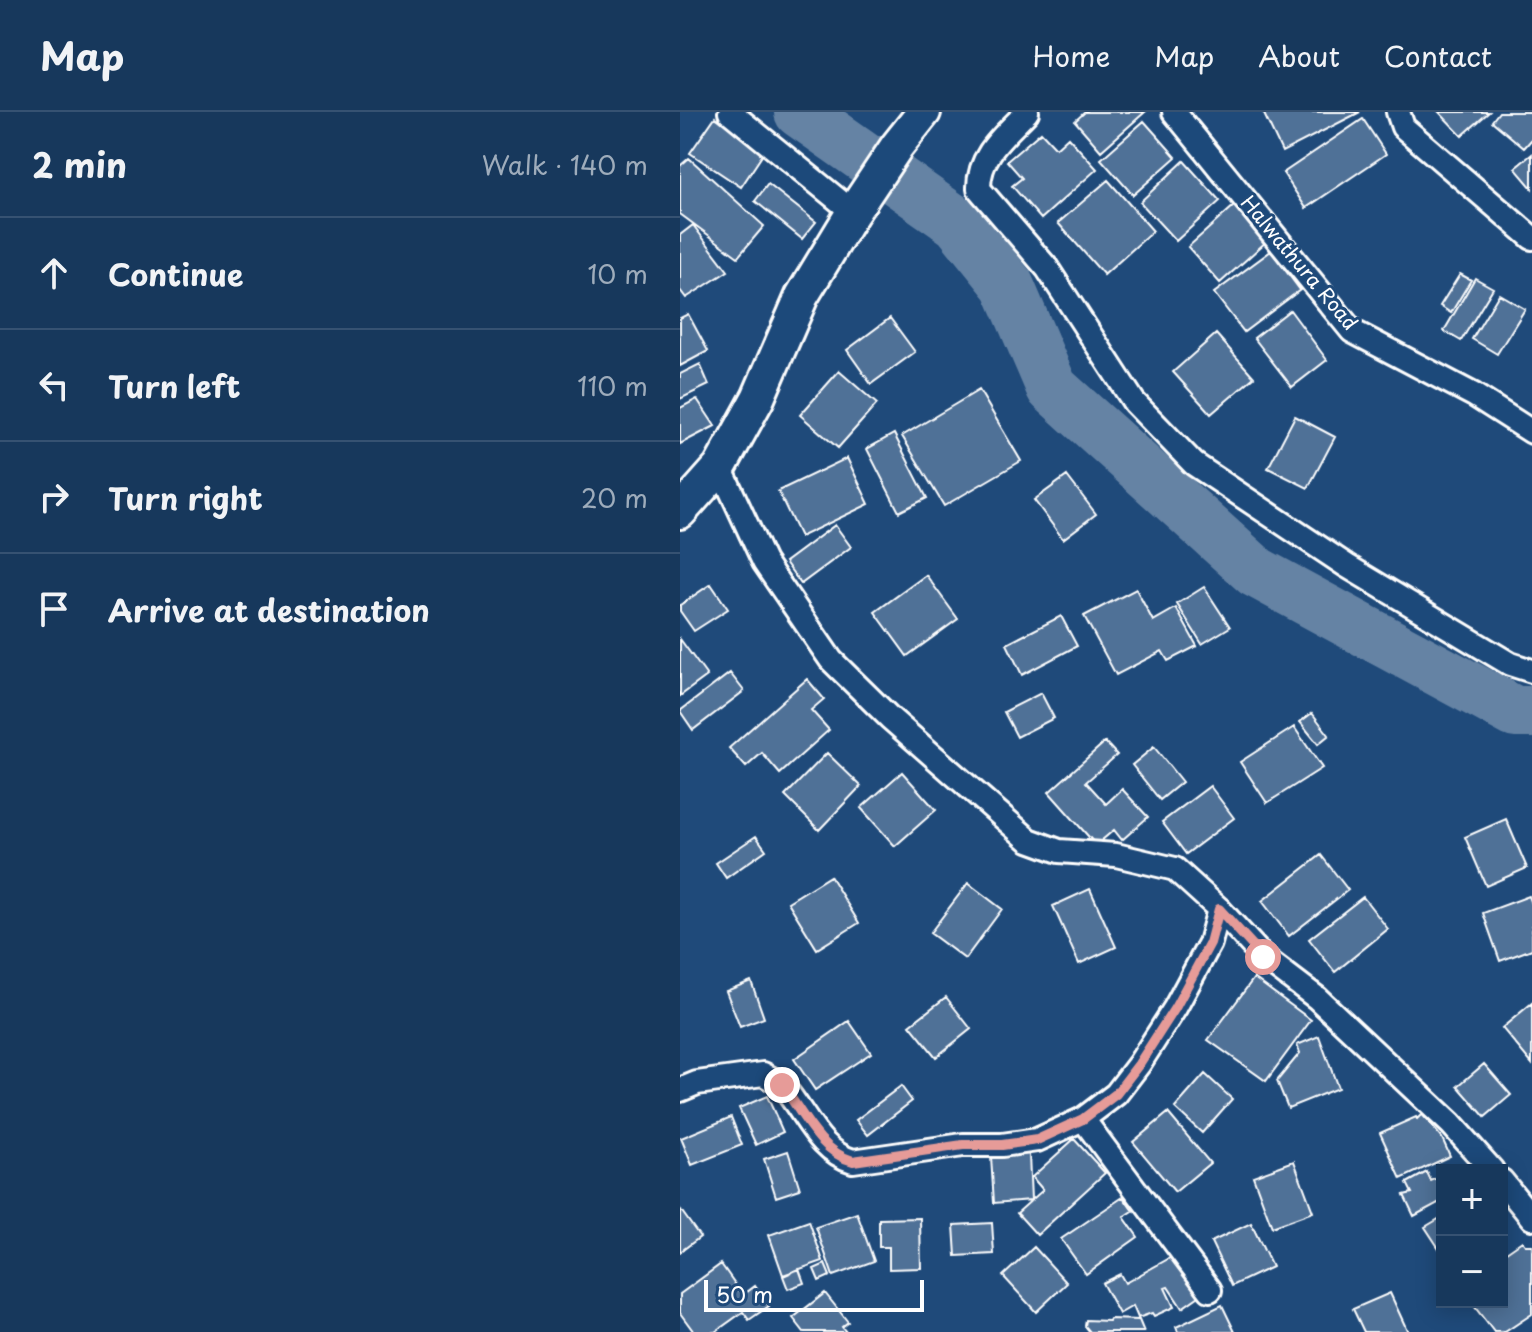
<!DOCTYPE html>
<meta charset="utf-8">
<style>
:root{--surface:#17385c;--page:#244365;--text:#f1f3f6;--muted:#9eacbb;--line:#365272}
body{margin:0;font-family:"Playpen Sans",sans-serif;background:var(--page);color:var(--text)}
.controls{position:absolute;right:24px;bottom:24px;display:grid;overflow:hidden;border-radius:0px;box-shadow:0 4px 20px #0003}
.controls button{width:72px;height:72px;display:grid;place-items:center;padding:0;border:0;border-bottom:2px solid var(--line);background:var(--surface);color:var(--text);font:40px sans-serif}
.scale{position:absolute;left:24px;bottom:20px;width:220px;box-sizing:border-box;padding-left:8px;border:4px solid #fff;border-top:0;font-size:22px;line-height:28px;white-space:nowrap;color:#fff;-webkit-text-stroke:6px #1f4a7a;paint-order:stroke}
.stop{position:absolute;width:24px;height:24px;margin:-18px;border:6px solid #e69b98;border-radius:50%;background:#fff}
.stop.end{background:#e69b98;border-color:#fff;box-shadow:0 2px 8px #0008}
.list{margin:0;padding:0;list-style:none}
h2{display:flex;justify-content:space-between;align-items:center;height:104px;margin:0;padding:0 32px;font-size:34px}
h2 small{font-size:26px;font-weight:400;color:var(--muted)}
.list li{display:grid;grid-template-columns:52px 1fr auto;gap:24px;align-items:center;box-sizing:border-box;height:112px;padding:0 32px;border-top:2px solid var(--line)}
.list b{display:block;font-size:30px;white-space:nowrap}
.list em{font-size:26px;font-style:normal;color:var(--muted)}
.icon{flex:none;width:44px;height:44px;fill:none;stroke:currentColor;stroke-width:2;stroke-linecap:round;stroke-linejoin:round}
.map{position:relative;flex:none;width:852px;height:1220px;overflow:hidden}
header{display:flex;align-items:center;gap:48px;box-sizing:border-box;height:112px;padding:0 40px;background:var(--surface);border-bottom:2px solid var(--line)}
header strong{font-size:38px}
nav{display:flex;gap:44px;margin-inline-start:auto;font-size:28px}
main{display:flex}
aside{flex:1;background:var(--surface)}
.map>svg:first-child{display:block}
</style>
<header>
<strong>Map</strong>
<nav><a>Home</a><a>Map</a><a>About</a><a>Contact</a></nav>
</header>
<main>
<aside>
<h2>2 min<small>Walk · 140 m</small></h2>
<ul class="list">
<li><svg class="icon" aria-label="ahead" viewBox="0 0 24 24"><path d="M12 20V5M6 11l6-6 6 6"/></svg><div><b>Continue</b></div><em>10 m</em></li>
<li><svg class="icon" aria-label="left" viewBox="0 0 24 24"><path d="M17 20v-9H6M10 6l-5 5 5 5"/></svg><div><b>Turn left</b></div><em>110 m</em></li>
<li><svg class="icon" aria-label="right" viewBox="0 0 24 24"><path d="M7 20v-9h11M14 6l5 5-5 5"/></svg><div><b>Turn right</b></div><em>20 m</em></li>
<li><svg class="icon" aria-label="arrive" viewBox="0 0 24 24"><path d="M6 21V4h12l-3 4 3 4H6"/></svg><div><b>Arrive at destination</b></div></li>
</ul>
</aside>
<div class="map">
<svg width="852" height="1220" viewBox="0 0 852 1220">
<rect width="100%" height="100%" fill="#1f4a7a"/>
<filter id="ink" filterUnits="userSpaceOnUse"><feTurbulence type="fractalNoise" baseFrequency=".0125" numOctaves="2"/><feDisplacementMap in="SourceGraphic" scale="16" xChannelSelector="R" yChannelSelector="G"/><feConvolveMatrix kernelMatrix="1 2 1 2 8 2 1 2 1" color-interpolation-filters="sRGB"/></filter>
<g filter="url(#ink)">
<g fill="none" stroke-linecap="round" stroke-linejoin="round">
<!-- river -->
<path stroke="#6583a4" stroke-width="52" d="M 120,0 L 278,111 L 328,173 L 372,276 L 576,460 L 835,600 L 852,600"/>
</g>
<!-- building -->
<path fill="#507197" stroke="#fff" stroke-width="2" d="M 405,0 L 465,0 L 421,39 L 395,9 Z
M 583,0 L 680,0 L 602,40 Z
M 759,0 L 809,0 L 782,24 Z
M 819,0 L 852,0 L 852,27 L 844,36 L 812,9 Z
M 35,5 L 85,39 L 61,75 L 10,41 Z
M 683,7 L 706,42 L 626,96 L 603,61 Z
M 464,9 L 496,45 L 453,83 L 421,47 Z
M 361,20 L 376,36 L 388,25 L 417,57 L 361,107 L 332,74 L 342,66 L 327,49 Z
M 852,42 L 852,76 L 835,56 Z
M 9,46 L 84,114 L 58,145 L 0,102 L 0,54 Z
M 504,49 L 540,89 L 496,129 L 460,90 Z
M 428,68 L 473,119 L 424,163 L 378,111 Z
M 88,72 L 136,110 L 122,127 L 75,89 Z
M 555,93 L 587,129 L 540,171 L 508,135 Z
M 13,113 L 48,159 L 6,186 L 0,178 L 0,123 Z
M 591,139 L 620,178 L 564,220 L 534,181 Z
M 780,162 L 791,168 L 771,201 L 760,194 Z
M 795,166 L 813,176 L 781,229 L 764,219 Z
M 819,182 L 845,197 L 817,242 L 792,227 Z
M 610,198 L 647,248 L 612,275 L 574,226 Z
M 8,202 L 28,239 L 0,254 L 0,206 Z
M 210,206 L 235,240 L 191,272 L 167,238 Z
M 536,222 L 574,265 L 531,302 L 493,260 Z
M 20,252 L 29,273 L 0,287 L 0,262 Z
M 159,259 L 197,292 L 158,336 L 120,303 Z
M 299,278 L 341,349 L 264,394 L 222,324 Z
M 17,287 L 35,314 L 0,332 L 0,296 Z
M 615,304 L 655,325 L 628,376 L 588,356 Z
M 214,322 L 247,386 L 219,400 L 187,337 Z
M 167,346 L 189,392 L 120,425 L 98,379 Z
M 387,364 L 416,402 L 383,427 L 354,388 Z
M 155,413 L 171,435 L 121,472 L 105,450 Z
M 246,463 L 278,507 L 227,544 L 195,500 Z
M 31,472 L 48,497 L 14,519 L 0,499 L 0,493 Z
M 524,475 L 550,515 L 522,532 L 497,492 Z
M 456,477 L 473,509 L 496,496 L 517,534 L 488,549 L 482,539 L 436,563 L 404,504 Z
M 381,504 L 397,534 L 342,563 L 327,532 Z
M 0,527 L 27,564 L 0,584 Z
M 50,561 L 64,579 L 13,618 L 0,599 Z
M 127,567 L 144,587 L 131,598 L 149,618 L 100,662 L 82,641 L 66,655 L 49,636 Z
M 361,581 L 374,606 L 337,625 L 324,600 Z
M 632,601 L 649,623 L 638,632 L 620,610 Z
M 614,615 L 642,656 L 587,691 L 560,650 Z
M 425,630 L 437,643 L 406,670 L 426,692 L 442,677 L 468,705 L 442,728 L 434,718 L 416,733 L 369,680 Z
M 474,635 L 502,670 L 480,688 L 452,653 Z
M 147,641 L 181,674 L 139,718 L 105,684 Z
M 222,660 L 256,698 L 215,734 L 181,696 Z
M 530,674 L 554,706 L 506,742 L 482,710 Z
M 826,707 L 847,756 L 806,774 L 785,725 Z
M 76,724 L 86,738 L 46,766 L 36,751 Z
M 641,743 L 668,778 L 609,824 L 582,789 Z
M 150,764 L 179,811 L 137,837 L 108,790 Z
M 288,771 L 322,797 L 285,847 L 250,821 Z
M 410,777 L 436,835 L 399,852 L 373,794 Z
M 849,784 L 852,792 L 852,837 L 820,849 L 803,801 Z
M 683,785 L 708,817 L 655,860 L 629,827 Z
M 574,866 L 631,908 L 586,969 L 528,928 Z
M 71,869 L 84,906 L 60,915 L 46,879 Z
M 266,885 L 291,917 L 256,945 L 230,913 Z
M 852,891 L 852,952 L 822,916 Z
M 169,909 L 191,941 L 135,978 L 114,947 Z
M 639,924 L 658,976 L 608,996 L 597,969 L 620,941 L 617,933 Z
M 804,952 L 831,983 L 805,1005 L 778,974 Z
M 525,962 L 552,987 L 522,1021 L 495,996 Z
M 221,974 L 232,989 L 188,1023 L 176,1008 Z
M 87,984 L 103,1020 L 76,1033 L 59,996 Z
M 488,1001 L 530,1051 L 495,1080 L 453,1030 Z
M 742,1002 L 762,1026 L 770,1044 L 721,1067 L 700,1021 L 736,1005 L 737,1007 Z
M 51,1005 L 62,1033 L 12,1053 L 1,1026 Z
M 394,1027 L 425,1061 L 357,1123 L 337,1101 L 363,1078 L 352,1065 Z
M 108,1039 L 120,1077 L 96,1085 L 84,1047 Z
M 349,1042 L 351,1088 L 314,1091 L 311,1045 Z
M 614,1049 L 633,1100 L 592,1115 L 573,1064 Z
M 747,1060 L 751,1069 L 762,1064 L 762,1089 L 734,1104 L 724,1083 L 732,1081 L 727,1071 Z
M 443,1085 L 453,1099 L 444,1105 L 458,1125 L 406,1162 L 381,1127 Z
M 0,1097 L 20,1125 L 0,1140 Z
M 177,1101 L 194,1149 L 153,1164 L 136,1115 Z
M 762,1105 L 762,1141 L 745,1115 Z
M 240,1106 L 241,1156 L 209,1157 L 209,1135 L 199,1135 L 199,1107 Z
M 129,1109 L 143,1149 L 103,1163 L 89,1123 Z
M 312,1111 L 314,1142 L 276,1144 L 274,1113 Z
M 571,1111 L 592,1155 L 552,1174 L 531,1130 Z
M 842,1129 L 845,1133 L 852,1133 L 852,1202 L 825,1220 L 814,1220 L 791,1190 L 822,1190 L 822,1143 Z
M 354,1135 L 387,1171 L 356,1200 L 323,1164 Z
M 497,1142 L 522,1182 L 502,1196 L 488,1175 L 485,1176 L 494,1195 L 474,1204 L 472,1201 L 458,1206 L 453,1194 L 439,1202 L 422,1171 L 440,1162 L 445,1171 Z
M 41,1152 L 63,1183 L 75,1174 L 89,1194 L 69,1208 L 63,1200 L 35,1220 L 14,1220 L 0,1201 L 0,1182 Z
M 145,1152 L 150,1164 L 139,1169 L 134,1157 Z
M 119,1157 L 124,1171 L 108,1177 L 103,1164 Z
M 145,1181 L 168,1210 L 162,1215 L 166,1220 L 124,1220 L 113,1206 Z
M 710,1181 L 728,1220 L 684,1220 L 673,1197 Z
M 542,1193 L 555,1220 L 498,1220 L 496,1215 Z
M 430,1207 L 459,1208 L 464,1220 L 410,1220 L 405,1214 L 406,1208 L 429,1209 Z"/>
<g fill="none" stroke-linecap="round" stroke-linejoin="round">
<defs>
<path id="minor" d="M 50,0 L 173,100
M 347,0 C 325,23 298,43 299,77 L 367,156 L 454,290 L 514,352 L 667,454 L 830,552 L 852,559
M 494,0 L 672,219 L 794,283 L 852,320
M 718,0 L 723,15 L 852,126
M 40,355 L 84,450 L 151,548 L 210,606 L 349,728 L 379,739 L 436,743 L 495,757 L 539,797 L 583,845 L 637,886 L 771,1012 L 812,1058
M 0,978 L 17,971 L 83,962 C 90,966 99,970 104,976 C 126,1002 139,1039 173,1049 L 283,1033 L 322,1033 L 357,1028 L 403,1007 L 436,982 L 459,952 L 495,896 L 530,831 L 539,797
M 403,1007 L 530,1178
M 822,1069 L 852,1106"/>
<path id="secondary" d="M 0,400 L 40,355 L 78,286 L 122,184 L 173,100 L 217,34 L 244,0"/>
</defs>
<!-- minor casing -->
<use href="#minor" stroke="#fff" stroke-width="28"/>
<!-- secondary casing -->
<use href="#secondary" stroke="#fff" stroke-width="38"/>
<!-- minor -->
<use href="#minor" stroke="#1f4a7a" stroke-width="22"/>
<!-- secondary -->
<use href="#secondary" stroke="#1f4a7a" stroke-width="32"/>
</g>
</g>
<g fill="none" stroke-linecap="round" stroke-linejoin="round" filter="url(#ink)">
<!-- route -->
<path stroke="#e69b98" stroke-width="10" d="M 102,973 C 122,1000 140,1040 173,1049 L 283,1033 L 322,1033 L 357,1028 L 403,1007 L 436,982 L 459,952 L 495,896 L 530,831 L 539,797 L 583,845"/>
</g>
<g text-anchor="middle" stroke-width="6" stroke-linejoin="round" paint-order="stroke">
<!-- street labels -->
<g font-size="20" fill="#fff" stroke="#1f4a7a">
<text transform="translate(619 151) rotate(50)" y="7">Halwathura Road</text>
</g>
</g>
</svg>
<div class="controls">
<button>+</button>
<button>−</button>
</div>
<div class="scale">50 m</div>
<div class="stop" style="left:583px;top:845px"></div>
<div class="stop end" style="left:102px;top:973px"></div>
</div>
</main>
